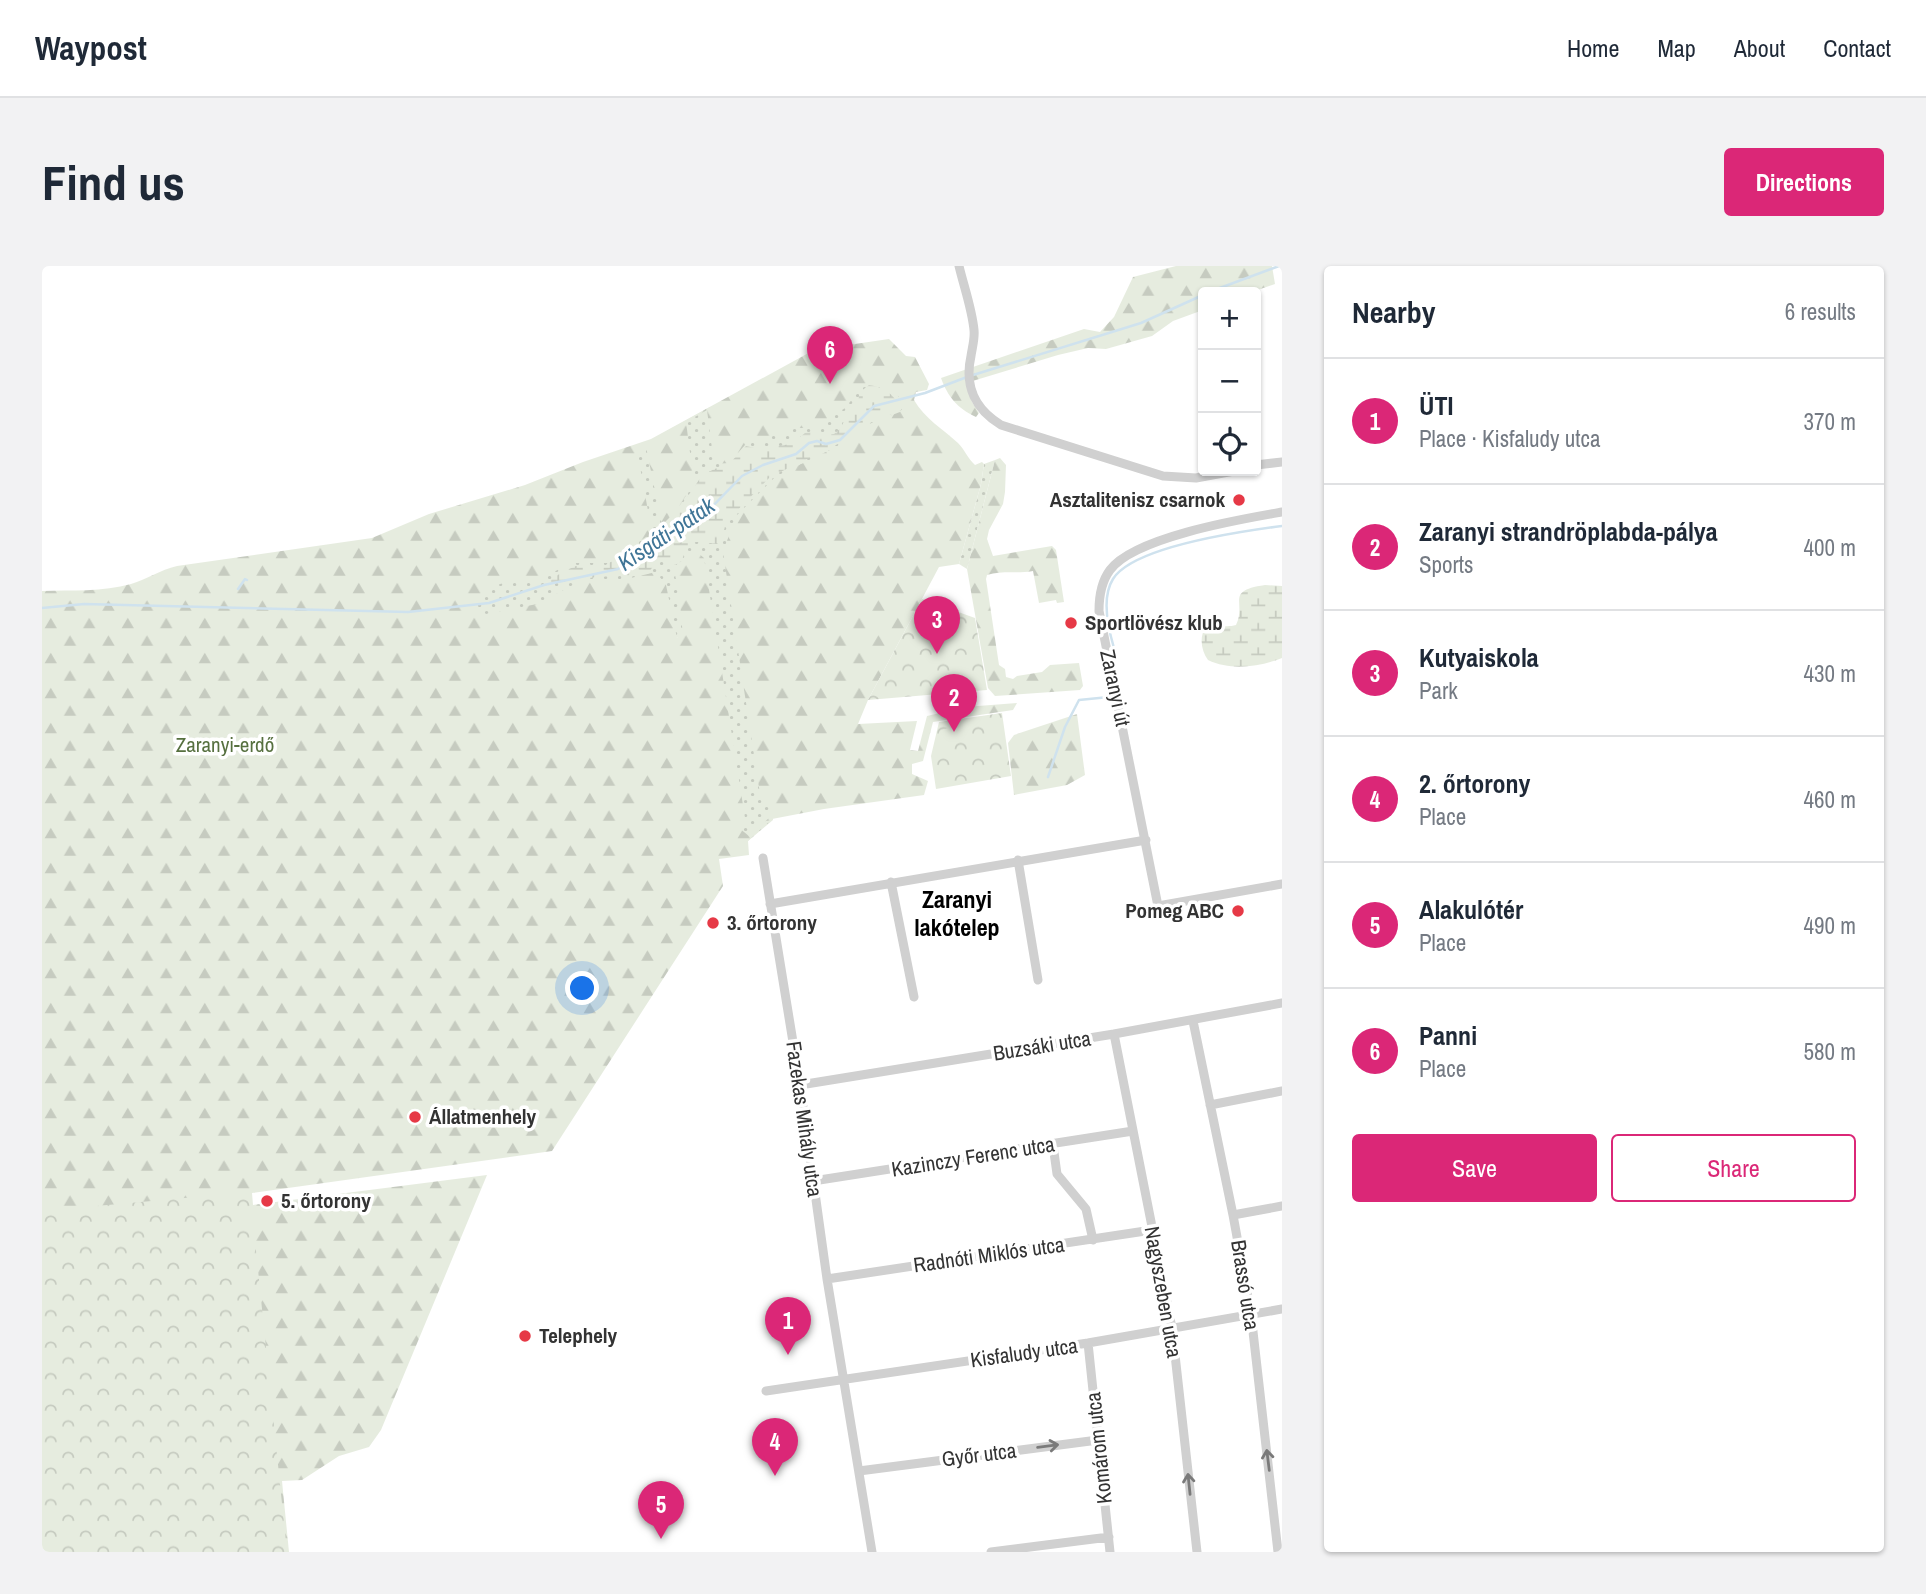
<!DOCTYPE html>
<meta charset="utf-8">
<style>
:root{--surface:#fff;--page:#f2f2f3;--text:#1f2937;--muted:#747a83;--line:#e0e1e3;--accent:#db2777}
body{margin:0;font-family:"Archivo Narrow",sans-serif;background:var(--page);color:var(--text)}
.controls{position:absolute;right:21px;top:21px;display:grid;overflow:hidden;border-radius:7px;box-shadow:0 2px 5px #0004}
.controls button{width:63px;height:63px;display:grid;place-items:center;padding:0;border:0;border-bottom:2px solid var(--line);background:var(--surface);color:var(--text);font:35px sans-serif}
.you{position:absolute;left:541px;top:723px;width:24px;height:24px;margin:-18px;border:5px solid #fff;border-radius:50%;background:#1a73e8;box-shadow:0 0 0 10px #1a73e833}
.badge{display:grid;place-items:center;width:46px;height:46px;border-radius:50%;background:var(--accent);color:#fff;font-size:23px;font-weight:700}
.pin{position:absolute;translate:-50% -58px;filter:drop-shadow(0 2px 4px #0008)}
.pin::after{content:'';position:absolute;top:37px;width:24px;height:21px;background:inherit;clip-path:polygon(0 0,100% 0,50% 100%)}
.list{margin:0;padding:0;list-style:none}
h2{display:flex;justify-content:space-between;align-items:center;height:91px;margin:0;padding:0 28px;font-size:30px}
h2 small{font-size:23px;font-weight:400;color:var(--muted)}
.list li{display:grid;grid-template-columns:46px 1fr auto;gap:21px;align-items:center;box-sizing:border-box;height:126px;padding:0 28px;border-top:2px solid var(--line)}
.list b{display:block;font-size:26px;white-space:nowrap}
.list p{margin:0;font-size:23px;white-space:nowrap;color:var(--muted)}
.list em{font-size:23px;font-style:normal;color:var(--muted)}
.actions{display:flex;gap:14px;padding:21px 28px}
.actions a{flex:1;padding:16px 0;border:2px solid var(--accent);border-radius:7px;text-align:center;font-size:24px;color:var(--accent)}
.actions .main{background:var(--accent);color:#fff}
.icon{flex:none;width:38px;height:38px;fill:none;stroke:currentColor;stroke-width:2;stroke-linecap:round;stroke-linejoin:round}
.map{position:relative;flex:none;width:1240px;height:1286px;overflow:hidden;border-radius:7px}
header{display:flex;align-items:center;gap:42px;box-sizing:border-box;height:98px;padding:0 35px;background:var(--surface);border-bottom:2px solid var(--line)}
header strong{font-size:33px}
nav{display:flex;gap:38px;margin-inline-start:auto;font-size:24px}
.intro{display:flex;align-items:center;justify-content:space-between;box-sizing:border-box;height:168px;padding:0 42px}
h1{margin:0;font-size:49px}
.button{padding:18px 32px;border-radius:7px;background:var(--accent);color:#fff;font-size:24px;font-weight:700}
main{display:flex;gap:42px;padding:0 42px}
aside{flex:1;background:var(--surface);border-radius:7px;box-shadow:0 2px 5px #0004}
.map>svg:first-child{display:block}
</style>
<header>
<strong>Waypost</strong>
<nav><a>Home</a><a>Map</a><a>About</a><a>Contact</a></nav>
</header>
<div class="intro"><h1>Find us</h1><a class="button">Directions</a></div>
<main>
<div class="map">
<svg width="1240" height="1286" viewBox="0 0 1240 1286">
<defs>
<pattern id="grass-dots" width="8" height="8" patternUnits="userSpaceOnUse" patternTransform="scale(1.75)"><rect width="8" height="8" fill="#e6ecdf"/><path d="M2 2h.1M6 6h.1" fill="none" stroke="#c6cbc0" stroke-width="1.8" stroke-linecap="round"/></pattern>
<pattern id="forest-firs" width="22" height="20" patternUnits="userSpaceOnUse" patternTransform="scale(1.75)"><rect width="22" height="20" fill="#e6ecdf"/><path d="M5 1l3.5 6h-7zM16 11l3.5 6h-7z" fill="#c6cbc0"/></pattern>
<pattern id="wetland-marsh" width="20" height="14" patternUnits="userSpaceOnUse" patternTransform="scale(1.75)"><rect width="20" height="14" fill="#e6ecdf"/><path d="M1 5h8M5 5V1M11 12h8M15 12V8" fill="none" stroke="#c6cbc0"/></pattern>
<pattern id="park-crowns" width="20" height="18" patternUnits="userSpaceOnUse" patternTransform="scale(1.75)"><rect width="20" height="18" fill="#e6ecdf"/><path d="M2 6a3 3 0 1 1 6 0M12 15a3 3 0 1 1 6 0" fill="none" stroke="#c6cbc0"/></pattern>
</defs>
<rect width="100%" height="100%" fill="#fff"/>
<!-- grass -->
<path fill="url(#grass-dots)" d="M 829,113 L 857,126 L 869,145 L 731,541 L 731,554 L 706,575 L 694,564 L 645,374 L 496,341 L 443,352 L 432,345 L 430,334 L 591,182 L 607,175 L 668,141 L 701,177 L 808,129 Z
M 953,194 L 925,303 L 917,298 L 939,218 L 942,198 Z"/>
<!-- forest -->
<path fill="url(#forest-firs)" fill-rule="evenodd" d="M 1134,0 L 1230,0 L 1233,18 L 1210,26 L 1161,26 L 1161,44 L 1131,55 L 1110,70 L 1064,83 L 1046,82 L 1016,89 L 924,117 L 930,136 L 937,147 L 934,151 C 915,142 906,131 899,112 L 1042,63 L 1058,66 L 1072,51 L 1091,11 Z
M 847,73 L 864,90 L 873,91 L 887,118 L 885,124 L 874,126 L 872,134 C 883,153 901,163 916,177 C 923,184 926,193 933,199 L 940,196 L 942,198 L 939,218 L 917,298 L 897,301 L 826,434 L 816,458 L 875,455 L 868,484 L 876,485 L 885,450 L 923,441 L 975,437 L 971,444 L 891,456 L 881,495 L 870,498 L 870,508 L 886,515 L 882,529 L 782,543 L 730,553 L 706,575 L 707,589 L 677,593 L 681,620 L 510,885 L 210,927 L 211,939 L 445,909 L 339,1164 L 327,1181 L 297,1190 L 260,1214 L 240,1215 L 247,1286 L 84,1286 L 0,973 L 0,325 C 29,324 61,326 89,318 C 105,313 118,304 135,300 L 330,272 L 387,248 L 483,219 L 541,196 L 609,173 L 772,84 ZM 829,117 C 845,121 860,127 863,144 L 827,158 L 802,177 L 733,211 L 694,250 L 681,286 L 718,528 L 727,542 L 727,552 L 707,570 L 697,562 L 703,552 L 662,292 L 655,286 L 646,290 L 632,304 L 637,328 L 641,371 L 635,372 L 624,319 L 614,306 L 576,315 L 552,313 L 531,319 L 495,338 L 444,348 L 435,343 L 434,336 L 448,322 L 471,313 L 495,314 L 530,297 L 565,297 L 610,267 L 595,184 L 604,181 L 620,259 L 635,244 L 652,217 L 644,156 L 665,144 L 672,198 L 687,197 L 703,179 L 754,162 L 774,162 L 803,142 L 821,120 Z
M 958,192 L 964,199 L 963,226 L 961,238 L 947,264 L 945,273 L 951,290 L 1010,280 L 1014,284 L 1022,336 L 1015,337 L 1014,334 L 997,337 L 991,305 C 976,308 961,304 945,309 L 944,313 L 957,399 L 963,403 L 964,411 L 971,413 L 975,410 L 1000,406 L 1008,399 L 1037,397 L 1041,420 L 1038,424 L 953,430 L 946,422 L 925,303 L 953,194 Z
M 1035,448 L 1043,509 L 1025,519 L 972,529 L 966,477 L 972,469 Z"/>
<!-- wetland -->
<path fill="url(#wetland-marsh)" d="M 827,119 C 845,122 851,128 860,144 L 825,158 L 800,176 L 728,211 L 684,256 L 680,273 L 675,278 C 654,277 647,269 640,295 L 633,299 L 619,293 L 613,297 L 606,308 L 554,311 L 502,319 L 520,306 L 534,300 L 562,300 L 609,272 L 618,261 L 628,256 L 659,211 L 672,203 L 685,200 L 704,180 L 717,183 L 749,178 L 763,167 L 772,165 L 781,169 L 792,168 L 799,162 L 804,150 L 815,140 L 818,126 Z
M 1223,319 L 1240,320 L 1240,392 C 1217,401 1189,405 1166,394 C 1159,384 1157,371 1164,360 C 1175,358 1184,362 1194,359 C 1205,336 1182,325 1223,319 Z"/>
<!-- park -->
<path fill="url(#park-crowns)" d="M 880,333 L 933,352 L 945,424 L 826,434 Z
M 960,447 L 969,510 L 894,523 L 889,490 L 897,456 Z
M 208,926 L 245,1286 L 0,1286 L 0,945 Z"/>
<!-- pitch -->
<path fill="#e6ecdf" d="M 922,459 L 924,469 L 903,473 L 901,463 Z"/>
<g fill="none" stroke-linecap="round" stroke-linejoin="round">
<!-- stream -->
<path stroke="#cfe2ee" stroke-width="2.5" d="M 1167,26 L 1237,0
M 931,109 L 1099,57 L 1161,29
M 196,323 L 203,313 L 205,314
M 0,342 L 42,338 L 366,346 L 447,337 L 502,319 L 576,303 L 666,245 L 700,210 L 721,199 L 754,188 L 767,177 L 775,175 L 784,178 L 798,174 L 832,140 L 883,127 L 925,111
M 1072,382 C 1066,362 1059,332 1071,313 C 1092,280 1202,265 1240,260
M 1006,511 L 1023,461 L 1037,434 L 1067,431"/>
<!-- street -->
<path stroke="#d0d0d0" stroke-width="9" d="M 917,0 C 922,21 930,43 932,64 C 933,73 930,82 929,90 C 922,121 934,144 959,159 L 1121,210 L 1154,212 L 1192,205
M 1214,199 L 1240,196
M 1240,246 C 1200,253 1092,271 1068,304 C 1059,316 1057,330 1057,345 L 1116,640 L 1240,618
M 721,592 L 758,819 L 785,1013 L 830,1286
M 976,594 L 996,714
M 849,616 L 872,731
M 728,638 L 1104,574
M 1151,755 L 1191,949 L 1209,1048 L 1236,1286
M 1072,768 L 1130,1062 L 1155,1286
M 758,819 L 1072,768 L 1240,737
M 1168,839 L 1240,825
M 1011,879 L 1015,908 L 1044,943 L 1051,974
M 771,915 L 1091,865
M 1191,949 L 1240,940
M 785,1013 L 1110,964
M 1046,1077 L 1068,1286
M 724,1125 L 1046,1077 L 1240,1043
M 817,1205 L 1056,1174
M 949,1286 L 1067,1271"/>
</g>
<!-- one-way arrows -->
<defs><path id="oneway-shaft" d="M-6 0H5M1.5-3L5.5 0L1.5 3" fill="none" stroke-width="1.6" stroke-linecap="round" stroke-linejoin="round" transform="scale(1.75)"/></defs>
<g stroke="#7a7a7a">
<use href="#oneway-shaft" transform="translate(1006 1180) rotate(-7)"/>
<use href="#oneway-shaft" transform="translate(1226 1194) rotate(-97)"/>
<use href="#oneway-shaft" transform="translate(1147 1218) rotate(-96)"/>
</g>
<!-- markers -->
<g fill="#e63946" stroke="#fff" stroke-width="2.5">
<circle cx="1197" cy="234" r="7"/>
<circle cx="1029" cy="357" r="7"/>
<circle cx="1196" cy="645" r="7"/>
<circle cx="671" cy="657" r="7"/>
<circle cx="373" cy="851" r="7"/>
<circle cx="225" cy="935" r="7"/>
<circle cx="483" cy="1070" r="7"/>
</g>
<g text-anchor="middle" stroke-width="7" stroke-linejoin="round" paint-order="stroke">
<!-- poi labels -->
<g font-size="21" font-weight="bold" fill="#333" stroke="#fff" text-anchor="start">
<text x="1183" y="241" text-anchor="end">Asztalitenisz csarnok</text>
<text x="1043" y="364">Sportlövész klub</text>
<text x="1182" y="652" text-anchor="end">Pomeg ABC</text>
<text x="685" y="664">3. őrtorony</text>
<text x="387" y="858">Állatmenhely</text>
<text x="239" y="942">5. őrtorony</text>
<text x="497" y="1077">Telephely</text>
</g>
<!-- street labels -->
<g font-size="21" fill="#333" stroke="#fff">
<text transform="translate(1073 422) rotate(78)" y="7">Zaranyi út</text>
<text transform="translate(1000 780) rotate(-9)" y="7">Buzsáki utca</text>
<text transform="translate(762 853) rotate(82)" y="7">Fazekas Mihály utca</text>
<text transform="translate(931 891) rotate(-9)" y="7">Kazinczy Ferenc utca</text>
<text transform="translate(947 989) rotate(-8)" y="7">Radnóti Miklós utca</text>
<text transform="translate(1203 1019) rotate(81)" y="7">Brassó utca</text>
<text transform="translate(1121 1026) rotate(80)" y="7">Nagyszeben utca</text>
<text transform="translate(982 1087) rotate(-8)" y="7">Kisfaludy utca</text>
<text transform="translate(1057 1182) rotate(-96)" y="7">Komárom utca</text>
<text transform="translate(937 1189) rotate(-7)" y="7">Győr utca</text>
</g>
<!-- park labels -->
<g font-size="21" fill="#56703f" stroke="#fff">
<text x="183" y="486">Zaranyi-erdő</text>
</g>
<!-- water labels -->
<g font-size="23" font-style="italic" fill="#3f7597" stroke="#fff">
<text transform="translate(624 268) rotate(-34)" y="8">Kisgáti-patak</text>
</g>
<!-- quarter labels -->
<g font-size="24" font-weight="bold" fill="#000" stroke="#fff">
<text x="915" y="642">Zaranyi<tspan x="915" dy="28">lakótelep</tspan></text>
</g>
</g>
</svg>
<div class="controls">
<button>+</button>
<button>−</button>
<button><svg class="icon" aria-label="locate" viewBox="0 0 24 24"><circle cx="12" cy="12" r="6"/><path d="M12 2v4M12 18v4M2 12h4M18 12h4"/></svg></button>
</div>
<div class="you"></div>
<div class="pin badge" style="left:746px;top:1089px">1</div>
<div class="pin badge" style="left:912px;top:466px">2</div>
<div class="pin badge" style="left:895px;top:388px">3</div>
<div class="pin badge" style="left:733px;top:1210px">4</div>
<div class="pin badge" style="left:619px;top:1273px">5</div>
<div class="pin badge" style="left:788px;top:118px">6</div>
</div>
<aside>
<h2>Nearby<small>6 results</small></h2>
<ul class="list">
<li><span class="badge">1</span><div><b>ÜTI</b><p>Place · Kisfaludy utca</p></div><em>370 m</em></li>
<li><span class="badge">2</span><div><b>Zaranyi strandröplabda-pálya</b><p>Sports</p></div><em>400 m</em></li>
<li><span class="badge">3</span><div><b>Kutyaiskola</b><p>Park</p></div><em>430 m</em></li>
<li><span class="badge">4</span><div><b>2. őrtorony</b><p>Place</p></div><em>460 m</em></li>
<li><span class="badge">5</span><div><b>Alakulótér</b><p>Place</p></div><em>490 m</em></li>
<li><span class="badge">6</span><div><b>Panni</b><p>Place</p></div><em>580 m</em></li>
</ul>
<div class="actions"><a class="main">Save</a><a>Share</a></div>
</aside>
</main>
